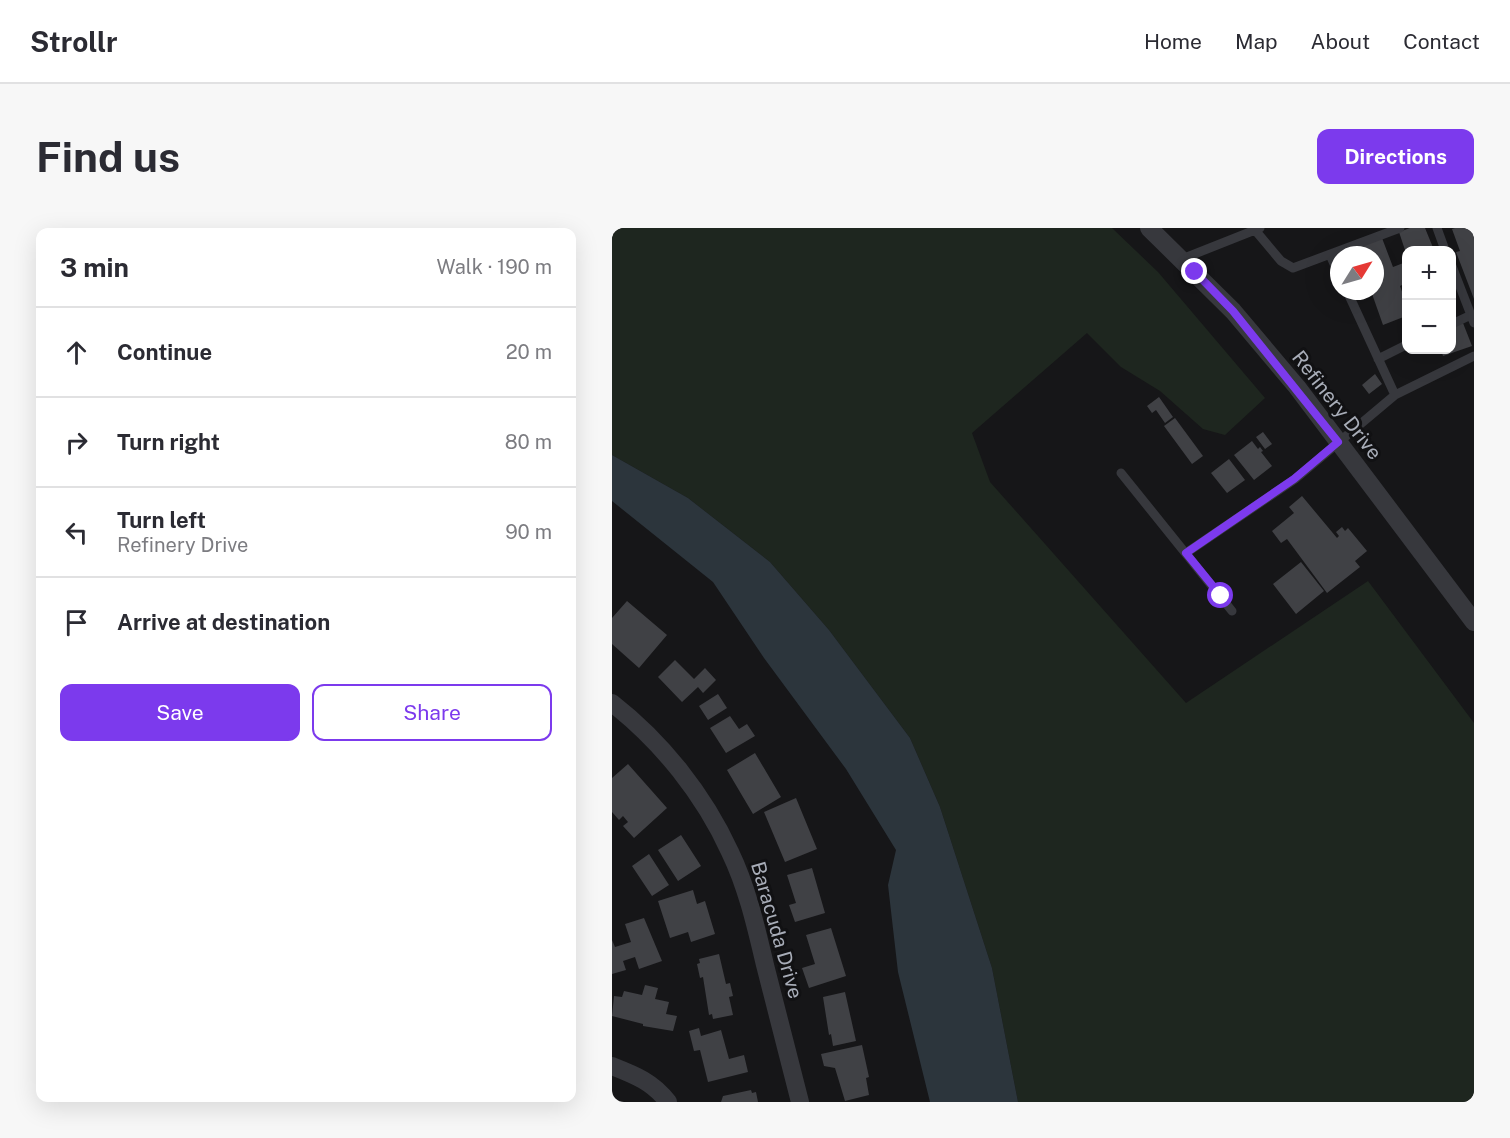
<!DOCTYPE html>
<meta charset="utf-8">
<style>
:root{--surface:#fff;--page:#f7f7f7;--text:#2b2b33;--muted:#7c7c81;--line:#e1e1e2;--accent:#7c3aed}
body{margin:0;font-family:"Public Sans",sans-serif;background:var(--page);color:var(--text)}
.controls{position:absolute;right:18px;top:18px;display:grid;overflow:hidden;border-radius:12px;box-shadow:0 6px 24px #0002}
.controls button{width:54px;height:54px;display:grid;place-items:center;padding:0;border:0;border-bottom:2px solid var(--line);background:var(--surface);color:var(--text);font:30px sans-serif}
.compass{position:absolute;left:718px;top:18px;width:54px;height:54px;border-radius:50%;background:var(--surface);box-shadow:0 6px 24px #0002;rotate:53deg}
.stop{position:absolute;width:18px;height:18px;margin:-14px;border:4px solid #7c3aed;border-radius:50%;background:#fff}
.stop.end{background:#7c3aed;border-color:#fff;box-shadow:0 2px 6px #0008}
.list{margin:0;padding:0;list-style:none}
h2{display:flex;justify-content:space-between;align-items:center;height:78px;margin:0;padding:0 24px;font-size:26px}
h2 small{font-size:20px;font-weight:400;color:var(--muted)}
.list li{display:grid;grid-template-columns:39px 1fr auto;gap:18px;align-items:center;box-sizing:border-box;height:90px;padding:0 24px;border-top:2px solid var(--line)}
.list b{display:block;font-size:22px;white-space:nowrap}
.list p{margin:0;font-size:20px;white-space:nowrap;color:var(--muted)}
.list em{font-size:20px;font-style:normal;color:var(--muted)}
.actions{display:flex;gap:12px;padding:18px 24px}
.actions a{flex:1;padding:14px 0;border:2px solid var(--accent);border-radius:12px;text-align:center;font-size:21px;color:var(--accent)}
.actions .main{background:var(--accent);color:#fff}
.icon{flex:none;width:33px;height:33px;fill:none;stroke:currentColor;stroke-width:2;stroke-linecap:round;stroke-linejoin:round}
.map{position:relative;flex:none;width:862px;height:874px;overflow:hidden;border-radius:12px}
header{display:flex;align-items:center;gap:36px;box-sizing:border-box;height:84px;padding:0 30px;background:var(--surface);border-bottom:2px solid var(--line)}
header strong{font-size:28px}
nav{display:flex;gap:33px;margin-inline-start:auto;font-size:21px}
.intro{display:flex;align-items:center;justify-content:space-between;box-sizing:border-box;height:144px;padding:0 36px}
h1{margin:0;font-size:42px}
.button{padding:15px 27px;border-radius:12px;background:var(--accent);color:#fff;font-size:21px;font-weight:700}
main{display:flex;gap:36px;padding:0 36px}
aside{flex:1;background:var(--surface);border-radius:12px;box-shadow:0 6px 24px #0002}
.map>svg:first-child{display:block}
</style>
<header>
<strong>Strollr</strong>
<nav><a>Home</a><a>Map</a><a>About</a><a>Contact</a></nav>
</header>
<div class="intro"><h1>Find us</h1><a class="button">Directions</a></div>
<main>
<aside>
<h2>3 min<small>Walk · 190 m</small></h2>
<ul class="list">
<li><svg class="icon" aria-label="ahead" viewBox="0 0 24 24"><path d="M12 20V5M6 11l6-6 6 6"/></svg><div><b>Continue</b></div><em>20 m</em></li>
<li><svg class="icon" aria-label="right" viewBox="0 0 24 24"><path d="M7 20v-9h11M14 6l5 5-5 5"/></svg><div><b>Turn right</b></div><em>80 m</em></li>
<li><svg class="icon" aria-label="left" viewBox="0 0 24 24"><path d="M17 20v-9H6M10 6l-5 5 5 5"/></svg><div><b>Turn left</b><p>Refinery Drive</p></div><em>90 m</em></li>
<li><svg class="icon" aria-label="arrive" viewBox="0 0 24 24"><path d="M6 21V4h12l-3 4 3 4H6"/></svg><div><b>Arrive at destination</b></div></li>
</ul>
<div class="actions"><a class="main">Save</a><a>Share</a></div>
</aside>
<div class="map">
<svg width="862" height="874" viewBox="0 0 862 874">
<rect width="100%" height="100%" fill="#161618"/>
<!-- green -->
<path fill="#1e261f" d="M 0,0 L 500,0 L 546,44 L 653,170 L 613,207 L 591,201 L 548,163 L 509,139 L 475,105 L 360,205 L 378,254 L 574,475 L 756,353 L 862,495 L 862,874 L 406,874 L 380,740 L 328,579 L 298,510 L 217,402 L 158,334 L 76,270 L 0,227 Z"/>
<!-- water -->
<path fill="#2c353c" d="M 0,227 L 76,270 L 158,334 L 217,402 L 298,510 L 328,579 L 380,740 L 406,874 L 318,874 L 286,744 L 276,657 L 284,622 L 234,541 L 152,430 L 101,354 L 0,273 Z"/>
<!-- building -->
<path fill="#404145" d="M 798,0 L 813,0 L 822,22 L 793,22 L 787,4 Z
M 843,0 L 862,0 L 862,71 L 844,24 L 848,23 L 840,1 Z
M 770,10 L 781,39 L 794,34 L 794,55 L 788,58 L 794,75 L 794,88 L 771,97 L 759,63 L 763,63 L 763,27 L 746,27 L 743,20 Z
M 851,95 L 860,118 L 831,128 L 829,122 L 840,122 L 840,99 Z
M 763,146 L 770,156 L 757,166 L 750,157 Z
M 547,169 L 561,189 L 553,195 L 544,182 L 540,185 L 535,178 Z
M 563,190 L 591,228 L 580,236 L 552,198 Z
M 651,204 L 660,216 L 653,221 L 644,209 Z
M 640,213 L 646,221 L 648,219 L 651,223 L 649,224 L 660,238 L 642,252 L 622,227 Z
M 617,231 L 633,252 L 615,265 L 599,245 Z
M 690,268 L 725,310 L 727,308 L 724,304 L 730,299 L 733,303 L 736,300 L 755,323 L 743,333 L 748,339 L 715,365 L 675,311 L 669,315 L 660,303 L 682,285 L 677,279 Z
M 689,334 L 712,363 L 684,386 L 661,356 Z
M 15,373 L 55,407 L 27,440 L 0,416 L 0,390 Z
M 63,432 L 82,451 L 93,440 L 104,452 L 91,465 L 86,459 L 70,474 L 46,449 Z
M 106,466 L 115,480 L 96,492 L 87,478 Z
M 118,488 L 127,501 L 135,496 L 143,508 L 114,525 L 98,500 Z
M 143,525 L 169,569 L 141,586 L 115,542 Z
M 16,536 L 55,580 L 22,610 L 11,598 L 16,594 L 11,588 L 7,592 L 0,584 L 0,550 Z
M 184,570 L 205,621 L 173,634 L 152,584 Z
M 69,607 L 89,638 L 66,653 L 46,622 Z
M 37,626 L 57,657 L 40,668 L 20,638 Z
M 200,640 L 213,685 L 183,694 L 177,677 L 184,675 L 175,647 Z
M 81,662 L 85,676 L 93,673 L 103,706 L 79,714 L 76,704 L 58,710 L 46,673 Z
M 32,690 L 50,733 L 27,741 L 23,729 L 11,733 L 14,742 L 0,746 L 0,712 L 3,719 L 19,714 L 13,696 Z
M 219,700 L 234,748 L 197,760 L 190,740 L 203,736 L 194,707 Z
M 107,726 L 114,756 L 118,755 L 121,768 L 117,769 L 121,787 L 101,791 L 100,786 L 97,787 L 91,749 L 88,750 L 85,736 L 88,735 L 87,731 Z
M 33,757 L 46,760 L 43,771 L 57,774 L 54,786 L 65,788 L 61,803 L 31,798 L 31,796 L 0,788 L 2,768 L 10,769 L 12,763 L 30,767 Z
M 233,764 L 244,813 L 221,818 L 219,806 L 217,807 L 211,769 Z
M 87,800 L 89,808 L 109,802 L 117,831 L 132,827 L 136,844 L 96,854 L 88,822 L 82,823 L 77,803 Z
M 250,817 L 257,849 L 254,850 L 257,867 L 233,873 L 223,840 L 212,838 L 209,826 Z
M 139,862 L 140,865 L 144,864 L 146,874 L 109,874 L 111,868 Z"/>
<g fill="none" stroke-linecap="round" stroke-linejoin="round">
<!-- service -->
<path stroke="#37383d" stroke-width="9" d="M 825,0 L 833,22
M 643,2 L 669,33 L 681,40 L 788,0
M 718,27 L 727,47
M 570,31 L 648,0
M 840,38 L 862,95
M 735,63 L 783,167
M 840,96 L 859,87
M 766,131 L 794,117
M 509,245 L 620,383
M 574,325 L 683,251 L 783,167 L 862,128"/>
<!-- minor -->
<path stroke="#37383d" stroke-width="18" d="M 537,0 L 621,83 L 685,159 L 862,394
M 0,475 C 50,514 92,567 118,624 C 135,659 144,699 153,737 C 165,783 176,828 188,874
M 0,838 C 23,847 41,854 56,874"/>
</g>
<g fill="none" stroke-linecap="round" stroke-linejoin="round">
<!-- route -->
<path stroke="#7c3aed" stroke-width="8" d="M 583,44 L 621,83 L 726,214 L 682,251 L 574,325 L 609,368"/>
</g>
<g text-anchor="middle" stroke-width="6" stroke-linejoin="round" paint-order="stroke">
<!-- street labels -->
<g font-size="20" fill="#a8adb8" stroke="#111113">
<text transform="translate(725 177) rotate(52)" y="7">Refinery Drive</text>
<text transform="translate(165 702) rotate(74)" y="7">Baracuda Drive</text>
</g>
</g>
</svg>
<div class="controls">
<button>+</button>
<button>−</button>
</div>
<svg class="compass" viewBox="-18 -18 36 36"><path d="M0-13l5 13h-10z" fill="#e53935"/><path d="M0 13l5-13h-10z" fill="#7c7c81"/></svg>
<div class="stop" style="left:609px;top:368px"></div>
<div class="stop end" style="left:583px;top:44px"></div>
</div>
</main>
